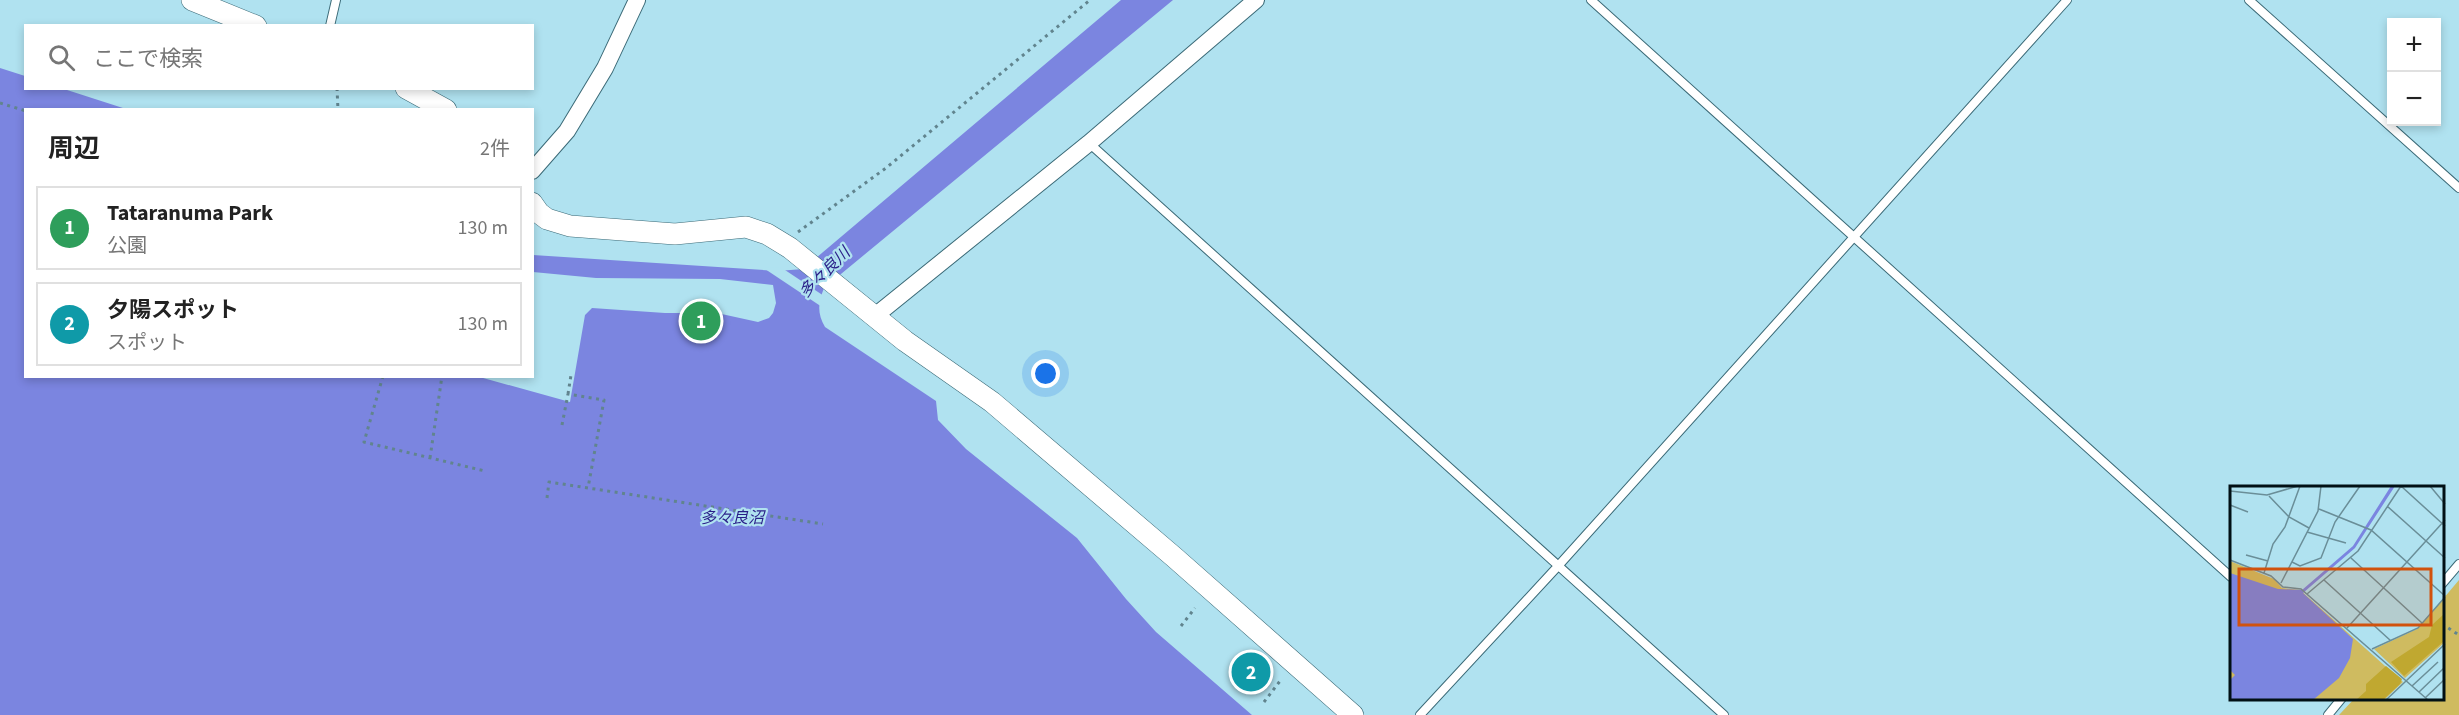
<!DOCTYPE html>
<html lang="ja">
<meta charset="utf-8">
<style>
:root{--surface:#fff;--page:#f2f2f2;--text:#222;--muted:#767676;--line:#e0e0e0;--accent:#111827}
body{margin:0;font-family:"Source Sans 3","Noto Sans JP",sans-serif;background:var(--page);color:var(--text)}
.controls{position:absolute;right:18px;top:18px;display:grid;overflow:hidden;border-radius:0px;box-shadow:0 3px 9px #0003}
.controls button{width:54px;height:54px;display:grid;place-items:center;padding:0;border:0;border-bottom:2px solid var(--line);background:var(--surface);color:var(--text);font:30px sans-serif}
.you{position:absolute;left:1046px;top:374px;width:21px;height:21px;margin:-15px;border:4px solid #fff;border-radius:50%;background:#1a73e8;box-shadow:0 0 0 9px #1a73e833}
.badge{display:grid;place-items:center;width:39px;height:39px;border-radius:50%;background:var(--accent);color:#fff;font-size:20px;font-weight:700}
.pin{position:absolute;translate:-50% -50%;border:3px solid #fff;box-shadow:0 2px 6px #0006}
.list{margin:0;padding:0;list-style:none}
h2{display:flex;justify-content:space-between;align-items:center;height:78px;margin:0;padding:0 24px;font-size:26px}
h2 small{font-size:20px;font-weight:400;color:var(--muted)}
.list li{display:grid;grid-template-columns:39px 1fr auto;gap:18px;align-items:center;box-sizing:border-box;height:84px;margin:0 12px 12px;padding:0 12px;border:2px solid var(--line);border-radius:0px}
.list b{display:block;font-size:22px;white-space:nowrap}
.list p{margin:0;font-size:20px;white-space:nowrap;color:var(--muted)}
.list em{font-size:20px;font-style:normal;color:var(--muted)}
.icon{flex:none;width:33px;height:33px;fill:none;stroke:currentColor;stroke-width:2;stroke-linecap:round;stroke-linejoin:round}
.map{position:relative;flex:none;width:2459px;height:715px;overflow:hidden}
.search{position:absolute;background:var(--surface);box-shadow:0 3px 9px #0003;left:24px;top:24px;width:510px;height:66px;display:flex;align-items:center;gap:15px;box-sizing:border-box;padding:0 21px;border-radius:0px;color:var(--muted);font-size:22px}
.panel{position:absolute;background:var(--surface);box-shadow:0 3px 9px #0003;left:24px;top:108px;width:510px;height:270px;border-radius:0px}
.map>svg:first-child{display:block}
</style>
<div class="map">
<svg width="2459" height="715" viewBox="0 0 2459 715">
<rect width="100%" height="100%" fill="#b0e2f0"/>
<!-- green -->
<path fill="#cfbb60" d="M 2459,580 L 2459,715 L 2339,715 L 2354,699 L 2442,698 L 2443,599 Z"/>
<!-- water -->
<path fill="#7b85e0" d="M 1121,0 L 1173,0 L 824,288 C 818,303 817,313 825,327 L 936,401 L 938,420 L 966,449 L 1077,538 L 1126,599 L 1156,632 L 1252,715 L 0,715 L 0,68 L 25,76 L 26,88 L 64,89 L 126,109 L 26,110 L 26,376 L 476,376 L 570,402 L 585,315 L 592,308 L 665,313 L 717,313 L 758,322 L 769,318 L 773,313 L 776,303 L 773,285 L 720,279 L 596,278 L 533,272 L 533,255 L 778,271 L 803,269 Z"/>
<!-- pier -->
<path fill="#b0e2f0" d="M 762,267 L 782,268 L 824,296 L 822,307 Z"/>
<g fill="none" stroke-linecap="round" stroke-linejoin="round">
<defs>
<path id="service" d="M 1591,0 L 2231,577
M 2249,0 L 2459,188
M 330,26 L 336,0
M 1089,143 L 1724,715
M 2442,584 L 2459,564
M 1420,715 L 1559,565 L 2067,0
M 2328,715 L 2342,698"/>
<path id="minor" d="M 532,171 L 567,131 L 605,68 L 637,0
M 875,316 L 1089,143 L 1256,0"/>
<path id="tertiary" d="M 192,0 L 256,26
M 406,88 L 446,110
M 532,203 L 539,213 L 547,219 L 570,226 L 675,234 L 746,227 L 767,234 L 790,248 L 905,341 L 992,402 L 1174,557 L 1353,715"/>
</defs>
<!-- service casing -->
<use href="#service" stroke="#3b6a77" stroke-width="10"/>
<!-- minor casing -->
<use href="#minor" stroke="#3b6a77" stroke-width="18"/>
<!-- tertiary casing -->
<use href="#tertiary" stroke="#3b6a77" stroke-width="22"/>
<!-- path -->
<path stroke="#61848e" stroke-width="3" stroke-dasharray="3 4.5" stroke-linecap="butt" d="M 337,88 L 338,110
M 0,103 L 26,111
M 798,232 L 886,168 L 1090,0
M 383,376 L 364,442 L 485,471
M 568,394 L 571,375
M 562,425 L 568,394 L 604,400 L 588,488
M 430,458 L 442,376
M 547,498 L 549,482 L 823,524
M 2442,624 L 2459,635
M 1181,626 L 1195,608
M 1264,702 L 1280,681"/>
<!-- service -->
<use href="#service" stroke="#fff" stroke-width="8"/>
<!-- minor -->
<use href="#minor" stroke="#fff" stroke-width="16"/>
<!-- tertiary -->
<use href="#tertiary" stroke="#fff" stroke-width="21"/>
</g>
<g text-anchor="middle" stroke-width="4.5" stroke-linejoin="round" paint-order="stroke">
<!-- water labels -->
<g font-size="16" font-style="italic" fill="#291e88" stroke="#b0e2f0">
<text transform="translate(824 272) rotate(-45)" y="6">多々良川</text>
<text x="732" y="523">多々良沼</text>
</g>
</g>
<!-- overview -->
<g transform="translate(2230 486)">
<rect width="214" height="214" fill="#b0e2f0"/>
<path d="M 0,75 L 44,93 L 52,102 L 70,104 L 173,196 L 154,214 L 0,214 ZM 214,112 L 214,157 L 175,192 L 144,163 L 187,143 Z" fill="#cfbb60"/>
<path d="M 214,128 L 214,155 L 174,190 L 161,176 L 199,151 L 202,139 ZM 156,180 L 172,193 L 170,198 L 153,214 L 126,214 L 136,205 L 136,198 Z" fill="#c0a830"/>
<path d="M 161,0 L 165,0 L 125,62 L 73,107 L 123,153 L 120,172 L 109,192 L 83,214 L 0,214 L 0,194 L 5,189 L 0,184 L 0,87 L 48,103 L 72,104 L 123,60 Z" fill="#7b85e0"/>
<path fill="none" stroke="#6a8e98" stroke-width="1.5" d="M 171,0 L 215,40M 200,0 L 215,18M 0,5 L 37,9 L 68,0M 39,10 L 59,31 L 79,42M 0,19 L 18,26M 157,20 L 215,72M 89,23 L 141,44 L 215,110M 77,46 L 116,57M 16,69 L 38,75M 121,72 L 192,137M 0,74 L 41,90 L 53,101 L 71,103 L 198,214M 62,76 L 70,80 L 91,72 L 105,36 L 130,0M 34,87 L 43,58 L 55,41 L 70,0M 94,94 L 161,155M 51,97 L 88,25 L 91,0M 77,108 L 128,65 L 171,0M 117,142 L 215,34M 142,163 L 188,142 L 215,111M 182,200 L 208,176M 189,206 L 214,182M 195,212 L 215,193M 156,214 L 215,158"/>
<path fill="#d1520d" fill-opacity="0.15" stroke="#d1520d" stroke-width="3" d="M 9,83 L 201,83 L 201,139 L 9,139 Z"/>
<rect width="214" height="214" fill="none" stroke="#011015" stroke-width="3"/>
</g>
</svg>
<div class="controls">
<button>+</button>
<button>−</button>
</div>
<div class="you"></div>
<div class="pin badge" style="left:701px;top:321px;background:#2e9e5b">1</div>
<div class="pin badge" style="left:1251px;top:672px;background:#0f9aa8">2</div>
<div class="search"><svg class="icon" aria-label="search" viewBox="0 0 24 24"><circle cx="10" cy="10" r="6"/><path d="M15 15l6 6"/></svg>ここで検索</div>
<section class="panel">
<h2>周辺<small>2件</small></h2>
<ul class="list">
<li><span class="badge" style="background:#2e9e5b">1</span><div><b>Tataranuma Park</b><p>公園</p></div><em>130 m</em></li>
<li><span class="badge" style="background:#0f9aa8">2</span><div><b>夕陽スポット</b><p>スポット</p></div><em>130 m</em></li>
</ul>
</section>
</div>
